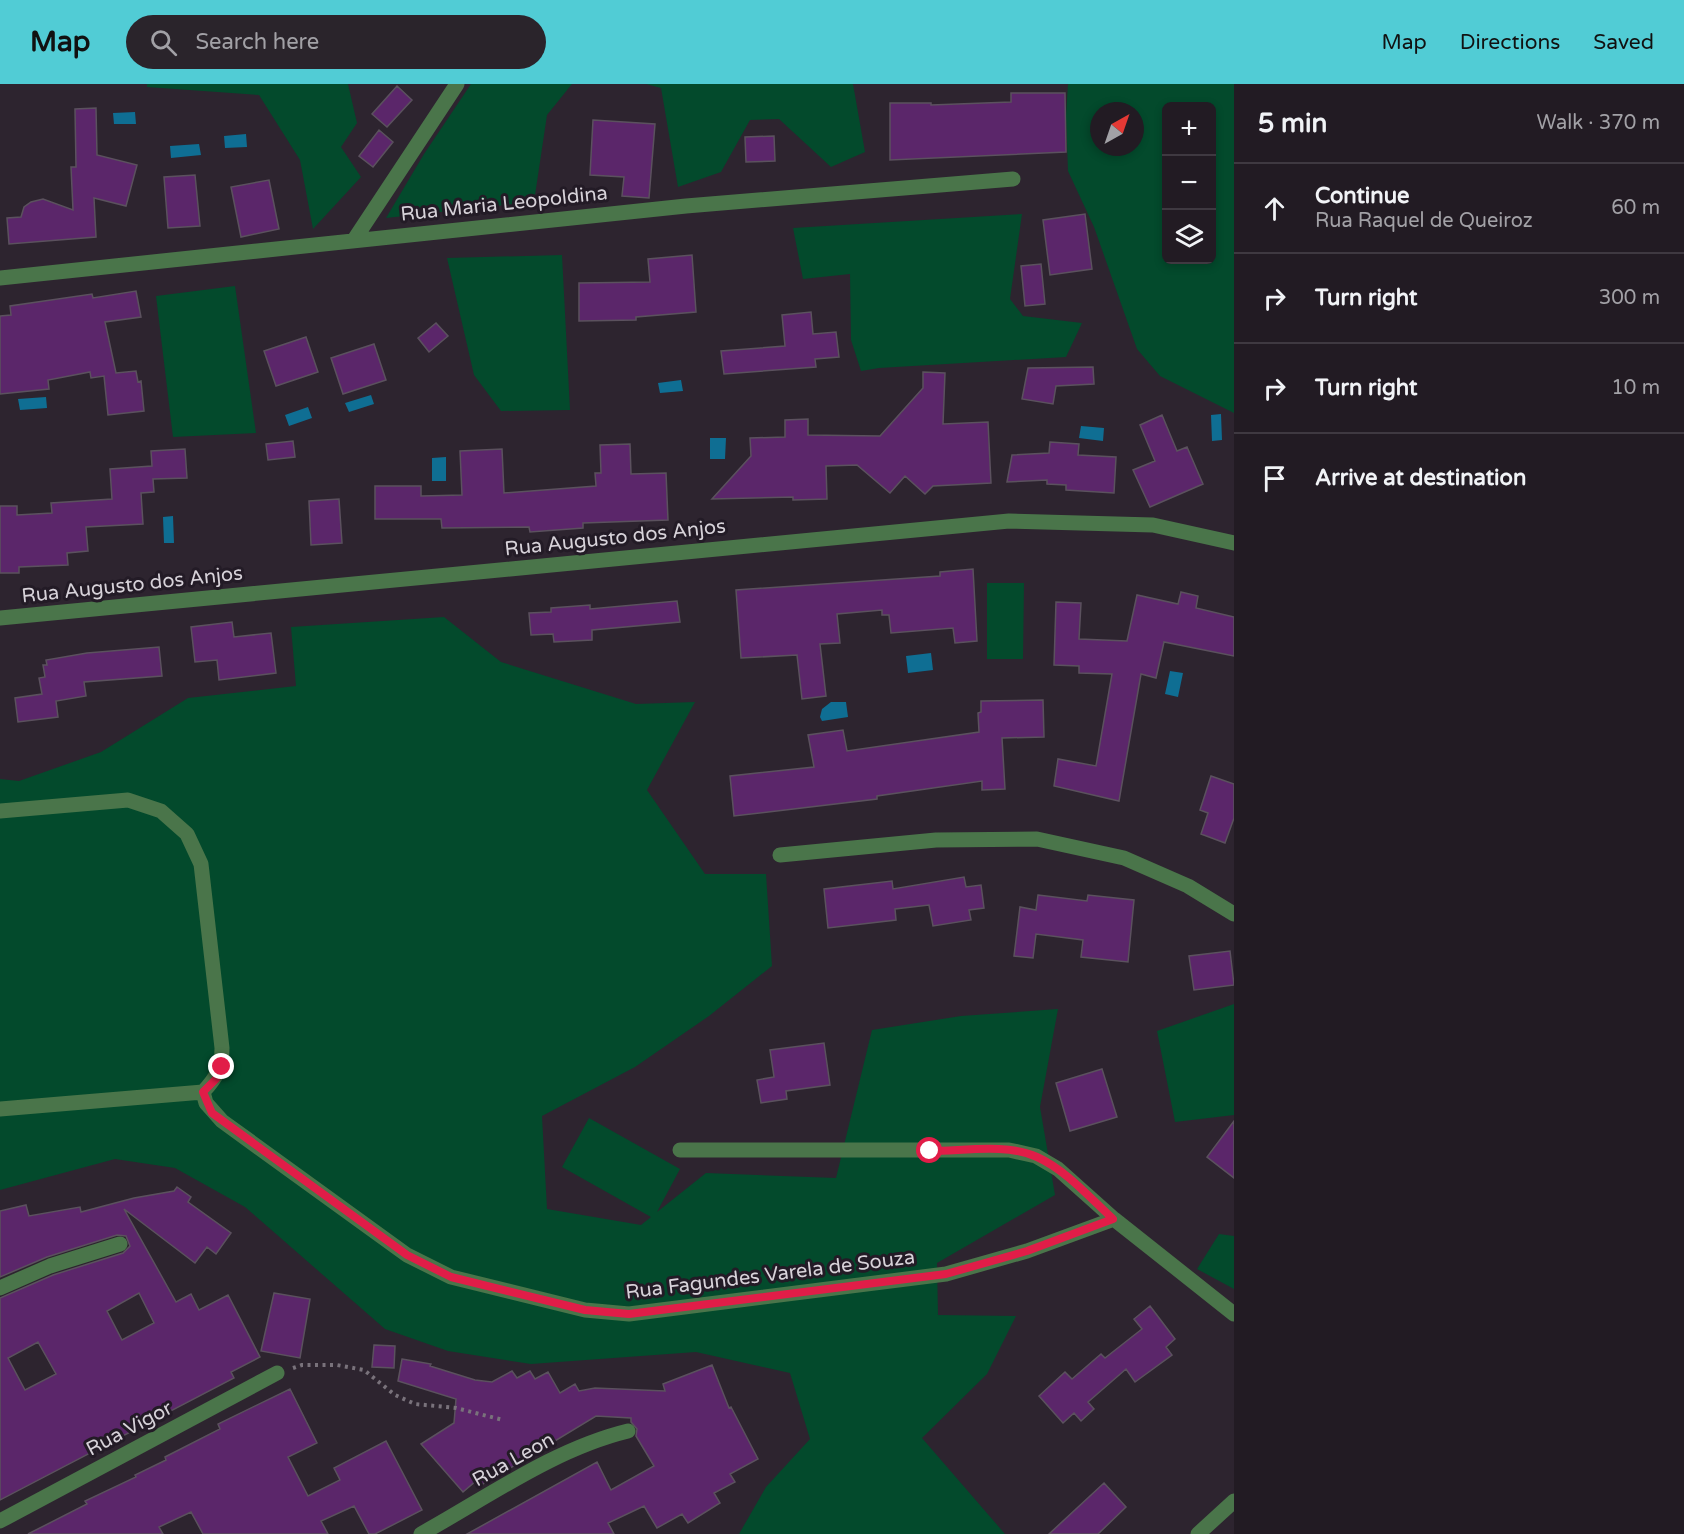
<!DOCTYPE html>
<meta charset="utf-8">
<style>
:root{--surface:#221b23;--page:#2a242b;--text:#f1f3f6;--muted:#a2a1a6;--line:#3f3941;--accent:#51ccd5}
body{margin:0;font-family:"Varela Round",sans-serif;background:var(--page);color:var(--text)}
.controls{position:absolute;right:18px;top:18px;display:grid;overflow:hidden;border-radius:9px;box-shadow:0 3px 9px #0003}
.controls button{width:54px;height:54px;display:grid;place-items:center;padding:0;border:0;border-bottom:2px solid var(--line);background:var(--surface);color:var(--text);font:30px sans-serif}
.compass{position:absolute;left:1090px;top:18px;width:54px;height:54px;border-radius:50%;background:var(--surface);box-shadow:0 3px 9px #0003;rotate:40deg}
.stop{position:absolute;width:18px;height:18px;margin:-14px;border:4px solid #e11d48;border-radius:50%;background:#fff}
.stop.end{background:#e11d48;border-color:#fff;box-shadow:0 2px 6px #0008}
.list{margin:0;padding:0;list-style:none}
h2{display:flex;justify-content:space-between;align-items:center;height:78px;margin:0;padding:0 24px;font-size:26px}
h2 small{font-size:20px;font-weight:400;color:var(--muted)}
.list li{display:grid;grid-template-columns:39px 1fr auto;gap:18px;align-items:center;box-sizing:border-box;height:90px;padding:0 24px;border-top:2px solid var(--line)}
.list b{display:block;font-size:22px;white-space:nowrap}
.list p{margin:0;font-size:20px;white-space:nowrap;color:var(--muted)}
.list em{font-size:20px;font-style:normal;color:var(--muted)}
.icon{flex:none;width:33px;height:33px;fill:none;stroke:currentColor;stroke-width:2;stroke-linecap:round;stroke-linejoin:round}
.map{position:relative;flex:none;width:1234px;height:1450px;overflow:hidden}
header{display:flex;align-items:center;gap:36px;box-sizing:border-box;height:84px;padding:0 30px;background:var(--accent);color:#111}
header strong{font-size:28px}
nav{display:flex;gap:33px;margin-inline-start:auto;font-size:21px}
.search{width:420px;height:54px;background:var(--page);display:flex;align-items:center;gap:15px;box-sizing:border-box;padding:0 21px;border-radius:33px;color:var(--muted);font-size:22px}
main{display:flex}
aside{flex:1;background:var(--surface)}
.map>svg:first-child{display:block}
</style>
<header>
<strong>Map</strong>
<div class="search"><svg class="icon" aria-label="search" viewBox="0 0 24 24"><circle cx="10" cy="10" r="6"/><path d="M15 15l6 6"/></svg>Search here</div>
<nav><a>Map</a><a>Directions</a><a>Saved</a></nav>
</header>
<main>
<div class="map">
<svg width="1234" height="1450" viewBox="0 0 1234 1450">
<rect width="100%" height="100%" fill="#2d242f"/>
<!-- green -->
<path fill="#034a2c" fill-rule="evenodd" d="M 147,0 L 348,0 L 357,39 L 341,63 L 361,93 L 313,145 L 300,76 L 259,11 L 147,3 Z
M 471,0 L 572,0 L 547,31 L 534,118 L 386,134 L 424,70 Z
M 646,0 L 853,0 L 865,68 L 831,83 L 779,35 L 750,36 L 721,88 L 678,103 L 661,4 Z
M 1068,0 L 1234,0 L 1234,329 L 1160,292 L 1137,265 L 1094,143 L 1068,87 L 1066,32 ZM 1166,22 L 1212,22 L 1212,176 L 1166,176 ZM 1099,27 L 1135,27 L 1135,63 L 1099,63 Z
M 1022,130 L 1010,215 L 1023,232 L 1082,239 L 1066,273 L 879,284 L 861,287 L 851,256 L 850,190 L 803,195 L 793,144 Z
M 562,171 L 570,326 L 501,327 L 474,291 L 447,174 Z
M 235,202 L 256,349 L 173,353 L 156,212 Z
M 987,499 L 1024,499 L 1023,575 L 987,575 Z
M 444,533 L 501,578 L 636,620 L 695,618 L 647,706 L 705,790 L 766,790 L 772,882 L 709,932 L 635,983 L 542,1032 L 547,1125 L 641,1141 L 651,1133 L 562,1083 L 589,1034 L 680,1085 L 657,1128 L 706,1089 L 836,1094 L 872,946 L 961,932 L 1058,925 L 1040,1023 L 1055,1111 L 937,1179 L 938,1231 L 1016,1232 L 987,1290 L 922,1354 L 1005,1450 L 739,1450 L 766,1403 L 810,1355 L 790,1289 L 696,1268 L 531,1280 L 448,1267 L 385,1245 L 245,1123 L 175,1084 L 115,1075 L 0,1106 L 0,695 L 19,697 L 101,668 L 188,614 L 296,602 L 291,543 Z
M 1234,920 L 1234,1031 L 1175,1038 L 1157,947 Z
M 1219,1150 L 1234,1152 L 1234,1205 L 1197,1185 Z"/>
<!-- water -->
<path fill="#0f6e93" d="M 135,28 L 136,40 L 114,40 L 113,29 Z
M 246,50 L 247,63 L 225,64 L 224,52 Z
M 199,60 L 201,71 L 171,74 L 170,62 Z
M 681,296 L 683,307 L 660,309 L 658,299 Z
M 371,311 L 374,320 L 349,328 L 345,319 Z
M 46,313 L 47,324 L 20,326 L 18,315 Z
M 308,323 L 312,334 L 289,342 L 285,331 Z
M 1221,330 L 1222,356 L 1212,357 L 1211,331 Z
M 1081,342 L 1104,344 L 1103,357 L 1079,354 Z
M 710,354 L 726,354 L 725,375 L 710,375 Z
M 446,373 L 446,397 L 432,397 L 432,374 Z
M 173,432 L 174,459 L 164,459 L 163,433 Z
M 931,569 L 933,586 L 908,589 L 906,572 Z
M 1170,587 L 1183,589 L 1178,613 L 1165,610 Z
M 831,618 L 846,618 L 848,633 L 822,637 L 820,633 L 822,625 Z"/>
<!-- building -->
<path fill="#5b266a" stroke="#5b515e" stroke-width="1.5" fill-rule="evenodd" d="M 397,2 L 412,16 L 387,43 L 372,30 Z
M 1011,9 L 1065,9 L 1066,68 L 890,76 L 890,19 L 931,19 L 931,21 L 1011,18 Z
M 96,24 L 97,71 L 137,81 L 126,122 L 94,114 L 96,153 L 9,160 L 7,134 L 21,133 L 24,123 L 31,118 L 43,115 L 73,126 L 71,83 L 76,83 L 75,25 Z
M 593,36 L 655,40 L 649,114 L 622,112 L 624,93 L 590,91 Z
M 379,46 L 393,58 L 373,83 L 359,72 Z
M 774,52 L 775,77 L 746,78 L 745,53 Z
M 195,91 L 200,142 L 168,144 L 164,93 Z
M 269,96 L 279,145 L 241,153 L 231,103 Z
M 1085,130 L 1092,185 L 1050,191 L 1043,136 Z
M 692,171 L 696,228 L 636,233 L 636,236 L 579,237 L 579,199 L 650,198 L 648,175 Z
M 1041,180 L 1045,220 L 1025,222 L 1021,182 Z
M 136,207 L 141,233 L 105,238 L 116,289 L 136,287 L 138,298 L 141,297 L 144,327 L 108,331 L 104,292 L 91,294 L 90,288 L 48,296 L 49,305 L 0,310 L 0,232 L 11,231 L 10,222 L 92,210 L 93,214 Z
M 811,228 L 813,250 L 836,248 L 839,273 L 815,275 L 816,283 L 724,290 L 721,267 L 785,262 L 782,231 Z
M 436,239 L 448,252 L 429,268 L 418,254 Z
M 306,253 L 318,288 L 276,302 L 264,267 Z
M 374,260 L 386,296 L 343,310 L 331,274 Z
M 1093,283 L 1094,300 L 1056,302 L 1053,320 L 1022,315 L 1028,284 Z
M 923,288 L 945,289 L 943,340 L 988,338 L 991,399 L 933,402 L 925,410 L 905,392 L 890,409 L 857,381 L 826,382 L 827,415 L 793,416 L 793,413 L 712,415 L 751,372 L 750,354 L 785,353 L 785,336 L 808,335 L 808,351 L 880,352 L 923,304 Z
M 1162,331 L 1177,367 L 1187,363 L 1203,400 L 1150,423 L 1133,386 L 1155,377 L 1140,341 Z
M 293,357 L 295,373 L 268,376 L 266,360 Z
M 1050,358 L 1079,360 L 1078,371 L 1116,373 L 1114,409 L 1066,406 L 1066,401 L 1047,400 L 1047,396 L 1007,398 L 1012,371 L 1049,369 Z
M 630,360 L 631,390 L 666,389 L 668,436 L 583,439 L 583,444 L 530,448 L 529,443 L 442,444 L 441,435 L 375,435 L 375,402 L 421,402 L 421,412 L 462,411 L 460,367 L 502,365 L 504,409 L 596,402 L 595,389 L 601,389 L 600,361 Z
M 185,365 L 187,394 L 153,395 L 154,408 L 141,409 L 143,440 L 86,443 L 88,467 L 67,469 L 68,481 L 19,483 L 19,489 L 0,489 L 0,422 L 17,422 L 17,431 L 52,429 L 51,419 L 112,415 L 110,385 L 152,382 L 151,367 Z
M 339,415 L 342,459 L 311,461 L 309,417 Z
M 973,485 L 977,557 L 955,559 L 953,544 L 891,549 L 889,531 L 882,531 L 882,526 L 837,530 L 840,559 L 820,560 L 826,612 L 802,615 L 797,571 L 741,574 L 736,506 L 940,492 L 940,488 Z
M 1181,508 L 1198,512 L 1196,524 L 1234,533 L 1234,572 L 1164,558 L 1156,594 L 1141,590 L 1119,717 L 1054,702 L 1058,675 L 1096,682 L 1112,590 L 1079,589 L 1079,582 L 1054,581 L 1056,518 L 1081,519 L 1079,555 L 1127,557 L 1137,511 L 1178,520 Z
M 677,517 L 680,538 L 592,546 L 592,556 L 554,558 L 553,550 L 531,551 L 529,529 L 551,528 L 551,524 L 590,521 L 590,525 Z
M 232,538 L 234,553 L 271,549 L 276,589 L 219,596 L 217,576 L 195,578 L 191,543 Z
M 159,563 L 162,592 L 84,598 L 86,612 L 56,617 L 58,633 L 18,638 L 15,614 L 42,610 L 39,594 L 45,593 L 43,581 L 47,581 L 46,576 L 87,569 Z
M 1043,616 L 1044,653 L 1002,654 L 1005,705 L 982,706 L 982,697 L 877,712 L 877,715 L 734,732 L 730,692 L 814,683 L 808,651 L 843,646 L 847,667 L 979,648 L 978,629 L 981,628 L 981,617 Z
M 1211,692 L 1234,700 L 1234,734 L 1225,759 L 1201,750 L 1208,729 L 1200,726 Z
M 964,793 L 966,803 L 981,801 L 984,824 L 969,826 L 971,836 L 933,842 L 929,821 L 895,825 L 896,836 L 828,844 L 824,805 L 892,797 L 893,805 Z
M 1038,811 L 1087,817 L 1088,811 L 1134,816 L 1128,878 L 1081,873 L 1083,856 L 1036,850 L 1033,874 L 1014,872 L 1020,823 L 1036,826 Z
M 1230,867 L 1234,901 L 1194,906 L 1189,872 Z
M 824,959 L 830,1001 L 786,1007 L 787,1015 L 761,1019 L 757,996 L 774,993 L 770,966 Z
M 1102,985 L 1117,1033 L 1070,1047 L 1056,999 Z
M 1234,1037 L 1234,1094 L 1207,1073 Z
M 177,1103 L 191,1113 L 188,1118 L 231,1149 L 216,1170 L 207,1163 L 195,1179 L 124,1125 L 176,1218 L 191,1210 L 199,1226 L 228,1211 L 260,1273 L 231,1288 L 234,1294 L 0,1416 L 0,1214 L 53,1191 L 123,1169 L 130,1162 L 126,1152 L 117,1151 L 47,1173 L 0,1193 L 0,1127 L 26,1121 L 29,1132 L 80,1123 L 81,1128 L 134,1114 L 174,1107 ZM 139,1209 L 154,1239 L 122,1256 L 107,1227 ZM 38,1258 L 56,1290 L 25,1306 L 8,1274 Z
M 274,1209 L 310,1215 L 300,1274 L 261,1267 Z
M 1150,1222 L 1175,1255 L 1166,1263 L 1172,1271 L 1135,1298 L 1126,1285 L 1088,1318 L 1094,1325 L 1081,1337 L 1074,1329 L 1063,1339 L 1039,1312 L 1065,1288 L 1072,1295 L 1101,1270 L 1105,1274 L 1142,1245 L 1134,1235 Z
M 374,1261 L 395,1262 L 394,1284 L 372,1283 Z
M 402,1275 L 431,1280 L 430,1282 L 475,1296 L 492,1298 L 512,1287 L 517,1294 L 530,1287 L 535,1295 L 548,1288 L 560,1309 L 575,1300 L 579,1307 L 595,1304 L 665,1307 L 663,1300 L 712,1281 L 729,1324 L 731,1323 L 758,1375 L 730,1390 L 735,1398 L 714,1409 L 720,1419 L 688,1439 L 682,1430 L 657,1444 L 644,1422 L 608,1439 L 614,1450 L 467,1450 L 597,1378 L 611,1406 L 654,1382 L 636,1352 L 637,1345 L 631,1338 L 631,1334 L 596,1332 L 492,1395 L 479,1402 L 476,1397 L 463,1408 L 421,1360 L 454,1339 L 456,1315 L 398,1297 Z
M 290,1305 L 317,1359 L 288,1373 L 308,1412 L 340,1396 L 334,1384 L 386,1357 L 422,1426 L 375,1450 L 369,1450 L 354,1422 L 321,1437 L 328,1450 L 203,1450 L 191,1428 L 159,1443 L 163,1450 L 28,1450 L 87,1420 L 85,1417 L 136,1393 L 135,1391 L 166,1376 L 165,1373 L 220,1345 L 218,1340 Z
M 1104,1399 L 1126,1423 L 1098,1450 L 1049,1450 Z"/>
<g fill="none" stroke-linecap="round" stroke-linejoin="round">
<!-- path -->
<path stroke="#79727b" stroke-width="4" stroke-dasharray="3 4.5" stroke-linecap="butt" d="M 293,1284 L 302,1281 L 337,1281 L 364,1286 L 395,1311 L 415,1320 L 456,1324 L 503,1336"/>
<!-- minor -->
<path stroke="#4a754a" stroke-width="15" d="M 354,156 L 457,0
M 0,194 L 686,122 L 1013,95
M 0,534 L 1009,437 L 1153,441 L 1234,459
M 0,727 L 128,716 L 161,727 L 187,750 L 201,780 L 222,964 C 222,984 217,993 203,1008 L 206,1019 L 222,1037 L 407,1171 L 451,1193 L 585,1226 L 629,1230 L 946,1190 L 1027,1167 L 1114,1135
M 780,771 L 936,756 L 1037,755 L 1124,774 L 1188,802 L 1234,830
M 0,1025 L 203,1008
M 680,1066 L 1009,1066 L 1036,1072 L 1058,1085 L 1114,1135 L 1234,1230
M 0,1204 L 50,1182 L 120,1160
M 0,1437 L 277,1289
M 421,1450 C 488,1413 554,1365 628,1347
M 1198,1450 L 1234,1417"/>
</g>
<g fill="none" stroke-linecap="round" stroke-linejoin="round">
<!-- route -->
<path stroke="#e11d48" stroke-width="8" d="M 222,983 L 216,995 L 203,1008 L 212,1029 L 407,1171 L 451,1193 L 585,1226 L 629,1230 L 946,1190 L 1027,1167 L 1113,1135 C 1090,1114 1066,1086 1037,1073 C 1006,1059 964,1067 930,1067"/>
</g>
<g text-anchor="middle" stroke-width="6" stroke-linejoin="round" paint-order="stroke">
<!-- street labels -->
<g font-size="20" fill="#d7d2d9" stroke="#231b26">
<text transform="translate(504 119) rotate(-6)" y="7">Rua Maria Leopoldina</text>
<text transform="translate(615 453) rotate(-6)" y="7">Rua Augusto dos Anjos</text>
<text transform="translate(132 500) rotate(-6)" y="7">Rua Augusto dos Anjos</text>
<text transform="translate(770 1190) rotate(-7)" y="7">Rua Fagundes Varela de Souza</text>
<text transform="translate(129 1344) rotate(-28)" y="7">Rua Vigor</text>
<text transform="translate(513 1375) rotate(-29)" y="7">Rua Leon</text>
</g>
</g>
</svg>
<div class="controls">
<button>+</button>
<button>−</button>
<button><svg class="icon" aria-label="layers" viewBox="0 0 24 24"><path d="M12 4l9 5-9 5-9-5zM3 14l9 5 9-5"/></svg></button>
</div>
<svg class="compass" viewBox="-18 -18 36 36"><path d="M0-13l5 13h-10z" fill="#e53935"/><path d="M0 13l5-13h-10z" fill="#a2a1a6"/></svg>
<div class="stop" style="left:930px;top:1067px"></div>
<div class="stop end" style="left:222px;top:983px"></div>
</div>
<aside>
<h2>5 min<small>Walk · 370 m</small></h2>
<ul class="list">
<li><svg class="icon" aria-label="ahead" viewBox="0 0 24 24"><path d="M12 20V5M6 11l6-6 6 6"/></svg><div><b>Continue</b><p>Rua Raquel de Queiroz</p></div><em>60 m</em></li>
<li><svg class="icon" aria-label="right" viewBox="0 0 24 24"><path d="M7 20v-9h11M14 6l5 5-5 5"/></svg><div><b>Turn right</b></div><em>300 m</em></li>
<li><svg class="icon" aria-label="right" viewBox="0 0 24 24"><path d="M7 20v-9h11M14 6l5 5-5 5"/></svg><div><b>Turn right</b></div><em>10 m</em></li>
<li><svg class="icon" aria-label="arrive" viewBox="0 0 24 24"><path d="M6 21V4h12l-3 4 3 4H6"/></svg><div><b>Arrive at destination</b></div></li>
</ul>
</aside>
</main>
